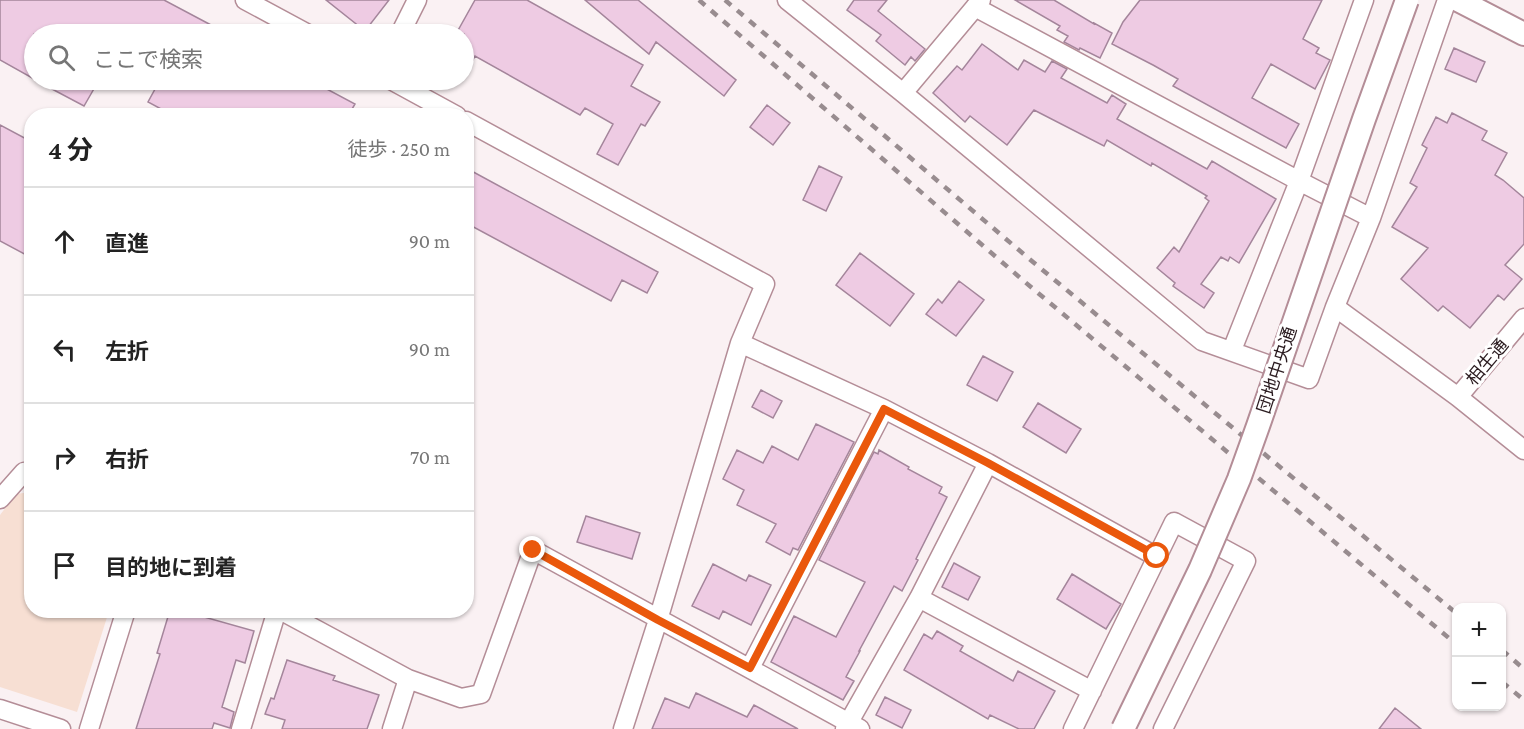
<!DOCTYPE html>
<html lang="ja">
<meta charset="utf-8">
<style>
:root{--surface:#fff;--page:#f2f2f2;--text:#222;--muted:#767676;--line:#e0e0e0}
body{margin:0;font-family:"Crimson Pro","Noto Sans JP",serif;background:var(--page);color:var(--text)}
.controls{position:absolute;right:18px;bottom:18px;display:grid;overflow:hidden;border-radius:12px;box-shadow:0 2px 4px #0004}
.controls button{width:54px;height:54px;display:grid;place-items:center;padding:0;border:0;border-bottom:2px solid var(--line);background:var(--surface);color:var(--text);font:30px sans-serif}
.stop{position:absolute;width:18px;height:18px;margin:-14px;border:4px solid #ea580c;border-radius:50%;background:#fff}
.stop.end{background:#ea580c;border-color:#fff;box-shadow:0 2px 6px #0008}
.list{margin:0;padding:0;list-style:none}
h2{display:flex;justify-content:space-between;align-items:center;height:78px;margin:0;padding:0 24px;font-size:26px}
h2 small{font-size:20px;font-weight:400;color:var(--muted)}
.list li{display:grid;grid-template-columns:39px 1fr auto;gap:18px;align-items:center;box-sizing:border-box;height:108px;padding:0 24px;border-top:2px solid var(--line)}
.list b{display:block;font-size:22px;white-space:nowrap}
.list em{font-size:20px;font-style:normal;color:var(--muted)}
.icon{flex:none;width:33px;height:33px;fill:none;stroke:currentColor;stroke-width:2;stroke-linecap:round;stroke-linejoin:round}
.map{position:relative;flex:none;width:1524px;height:729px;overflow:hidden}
.search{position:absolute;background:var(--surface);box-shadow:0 2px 4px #0004;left:24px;top:24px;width:450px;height:66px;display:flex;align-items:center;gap:15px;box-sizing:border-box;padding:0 21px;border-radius:33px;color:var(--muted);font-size:22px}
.panel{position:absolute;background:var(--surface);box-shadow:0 2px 4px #0004;left:24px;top:108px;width:450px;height:510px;border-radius:24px}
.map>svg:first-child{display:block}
</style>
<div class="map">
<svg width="1524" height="729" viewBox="0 0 1524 729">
<rect width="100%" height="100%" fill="#faf1f3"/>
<!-- green -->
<path fill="#f7dfd3" d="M 31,492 L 32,610 L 109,611 L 77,712 L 0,687 L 0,515 L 16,494 Z"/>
<!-- building -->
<path fill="#eecbe3" stroke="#a4859b" stroke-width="1.5" d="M 0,0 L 164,0 L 228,34 L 34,34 L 34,79 L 0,60 Z
M 326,0 L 389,0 L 365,31 Z
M 475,0 L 527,0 L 643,65 L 631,86 L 660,102 L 645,126 L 641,124 L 618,165 L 597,154 L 613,124 L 585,108 L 580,115 L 475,56 L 464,77 L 464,34 L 456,34 Z
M 585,0 L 638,0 L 736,80 L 724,96 L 656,42 L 649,54 Z
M 854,0 L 887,0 L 878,11 L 925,49 L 915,61 L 911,57 L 905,65 L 876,41 L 881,35 L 847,10 Z
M 1015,0 L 1054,0 L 1094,24 L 1094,23 L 1112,33 L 1100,58 L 1080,48 L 1079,50 L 1064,42 L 1068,36 L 1057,30 L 1060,26 Z
M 1140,0 L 1322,0 L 1303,39 L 1319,48 L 1316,53 L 1330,60 L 1315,89 L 1271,64 L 1252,98 L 1299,124 L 1286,148 L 1173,86 L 1178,79 L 1153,65 L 1112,44 L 1123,22 Z
M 982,44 L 1018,70 L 1024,60 L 1045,72 L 1052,61 L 1067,69 L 1061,78 L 1107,103 L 1112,95 L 1126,104 L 1117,119 L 1207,169 L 1212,161 L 1276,199 L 1239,263 L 1230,257 L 1228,261 L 1221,257 L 1201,284 L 1214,293 L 1204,308 L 1173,286 L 1175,283 L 1157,268 L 1174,247 L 1179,252 L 1209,201 L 1205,198 L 1207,196 L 1152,163 L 1151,166 L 1107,140 L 1104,146 L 1034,110 L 1007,145 L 970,116 L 965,122 L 933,93 L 957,66 L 962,70 Z
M 1454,48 L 1485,62 L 1476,82 L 1445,69 Z
M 35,80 L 99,80 L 84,106 Z
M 160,80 L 310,80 L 355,104 L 348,116 L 174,116 L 148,102 Z
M 767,105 L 790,123 L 773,145 L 750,127 Z
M 1452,113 L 1487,131 L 1482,140 L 1507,153 L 1495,175 L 1503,180 L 1524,198 L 1524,244 L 1505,265 L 1522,279 L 1504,300 L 1498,295 L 1470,328 L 1443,306 L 1438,311 L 1401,279 L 1428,248 L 1392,227 L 1417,187 L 1410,183 L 1427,148 L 1422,145 L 1436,117 L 1447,123 Z
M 0,125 L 32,142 L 32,258 L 0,241 Z
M 819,166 L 842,177 L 826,211 L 803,200 Z
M 466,168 L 658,272 L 647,293 L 622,280 L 611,301 L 466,223 Z
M 860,253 L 914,294 L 890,326 L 836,285 Z
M 959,281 L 984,300 L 956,336 L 926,314 L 938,299 L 942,303 Z
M 983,356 L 1013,372 L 997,401 L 967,385 Z
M 761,390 L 782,401 L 773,418 L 752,407 Z
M 1038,403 L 1081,429 L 1066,453 L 1023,427 Z
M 816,424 L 854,442 L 798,550 L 793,548 L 790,555 L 766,542 L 776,524 L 737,505 L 744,490 L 723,479 L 737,450 L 763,463 L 772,446 L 798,460 Z
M 879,450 L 909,467 L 908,469 L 942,487 L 939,493 L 947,497 L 916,559 L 918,560 L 902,591 L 894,586 L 859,651 L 860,651 L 846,677 L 854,681 L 843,700 L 771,662 L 794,616 L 836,637 L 865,582 L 819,560 L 874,452 L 878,454 Z
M 586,516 L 640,533 L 632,559 L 577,542 Z
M 954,563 L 980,577 L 968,600 L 942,587 Z
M 713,564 L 746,581 L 749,575 L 771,585 L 751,625 L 723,611 L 719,619 L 692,606 Z
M 1072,574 L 1121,604 L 1106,629 L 1057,599 Z
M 170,610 L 198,610 L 197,615 L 254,631 L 245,663 L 236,660 L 222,707 L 234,712 L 230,728 L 214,723 L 212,729 L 136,729 L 160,654 L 157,653 Z
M 937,631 L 963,646 L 960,651 L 1013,681 L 1018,671 L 1055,691 L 1034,729 L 1019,729 L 990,715 L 988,719 L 904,670 L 924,634 L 932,639 Z
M 287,660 L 335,676 L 333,680 L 379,695 L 367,729 L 282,729 L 285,720 L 265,714 L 271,698 L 274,699 Z
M 696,693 L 747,717 L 754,705 L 798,729 L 652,729 L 665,698 L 689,708 Z
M 885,697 L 911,710 L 902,728 L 876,715 Z
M 1395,708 L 1421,729 L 1379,729 Z"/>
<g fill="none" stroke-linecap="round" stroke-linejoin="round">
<defs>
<path id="minor" d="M 245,0 L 308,34
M 787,0 L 903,93 L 1202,341 L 1309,379 L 1335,307 L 1371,218 L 1447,0
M 975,7 L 1299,181 L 1371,218
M 400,34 L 417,0
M 391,80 L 457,116
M 903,93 L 981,0
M 466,121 L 765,284 L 740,343
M 1335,307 L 1458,397
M 1524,318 L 1458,397 L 1524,450
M 1232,350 L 1299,181 L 1364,0
M 0,499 L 24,472 L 32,476
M 919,598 L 1092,691
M 280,610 L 408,679 L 461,698 L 481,694 L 533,550 L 860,729
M 750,668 L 884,409
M 0,709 L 61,729
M 89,729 L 126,610
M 241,729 L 277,610
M 392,729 L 408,679
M 623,729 L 658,620 L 740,343 L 884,409 L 988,463 L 1157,557
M 845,729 L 919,598 L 988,463
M 1073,729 L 1174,522 L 1246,561 L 1163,729"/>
<path id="tertiary" d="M 1458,0 L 1524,34"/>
</defs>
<!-- minor casing -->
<use href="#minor" stroke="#b48d97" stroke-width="21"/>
<!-- tertiary casing -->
<use href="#tertiary" stroke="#b48d97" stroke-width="26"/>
<!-- minor -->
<use href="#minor" stroke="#fff" stroke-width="18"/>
<!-- tertiary -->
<use href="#tertiary" stroke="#fff" stroke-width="22"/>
<!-- rail -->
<path stroke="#988c8f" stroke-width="4.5" stroke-dasharray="8 8" stroke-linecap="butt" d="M 699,0 L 1025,282 L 1456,644
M 725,0 L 1033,262 L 1456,613
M 1502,650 L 1524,669
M 1502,682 L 1524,700"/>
<defs>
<path id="tertiary-bridge" d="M 1123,729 L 1200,570 L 1239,479 L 1258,426 L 1364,119 L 1407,0"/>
</defs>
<!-- tertiary-bridge casing -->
<use href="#tertiary-bridge" stroke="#b48d97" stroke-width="26" stroke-linecap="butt"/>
<!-- tertiary-bridge -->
<use href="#tertiary-bridge" stroke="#fff" stroke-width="22"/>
</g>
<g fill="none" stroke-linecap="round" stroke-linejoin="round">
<!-- route -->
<path stroke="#ea580c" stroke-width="8" d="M 533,550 L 658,620 L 750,668 L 884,409 L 988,463 L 1157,556"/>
</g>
<g text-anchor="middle" stroke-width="6" stroke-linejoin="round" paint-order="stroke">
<!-- street labels -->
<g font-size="18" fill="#2a1b1f" stroke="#fff">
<text transform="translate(1487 362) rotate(-50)" y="6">相生通</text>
<text transform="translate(1277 370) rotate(-72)" y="6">団地中央通</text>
</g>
</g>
</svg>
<div class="controls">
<button>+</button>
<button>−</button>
</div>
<div class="stop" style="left:1157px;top:556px"></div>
<div class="stop end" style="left:533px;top:550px"></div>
<div class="search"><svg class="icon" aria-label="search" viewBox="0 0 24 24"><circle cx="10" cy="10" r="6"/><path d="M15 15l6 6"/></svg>ここで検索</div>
<section class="panel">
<h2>4 分<small>徒歩 · 250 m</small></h2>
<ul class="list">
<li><svg class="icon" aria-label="ahead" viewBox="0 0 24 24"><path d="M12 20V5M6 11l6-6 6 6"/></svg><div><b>直進</b></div><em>90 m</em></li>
<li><svg class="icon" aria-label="left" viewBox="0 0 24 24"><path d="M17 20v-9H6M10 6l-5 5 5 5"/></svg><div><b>左折</b></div><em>90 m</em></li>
<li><svg class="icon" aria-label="right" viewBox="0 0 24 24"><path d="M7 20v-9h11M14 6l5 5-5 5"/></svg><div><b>右折</b></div><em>70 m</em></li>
<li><svg class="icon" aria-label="arrive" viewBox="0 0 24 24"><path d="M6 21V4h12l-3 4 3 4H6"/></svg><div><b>目的地に到着</b></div></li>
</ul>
</section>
</div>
